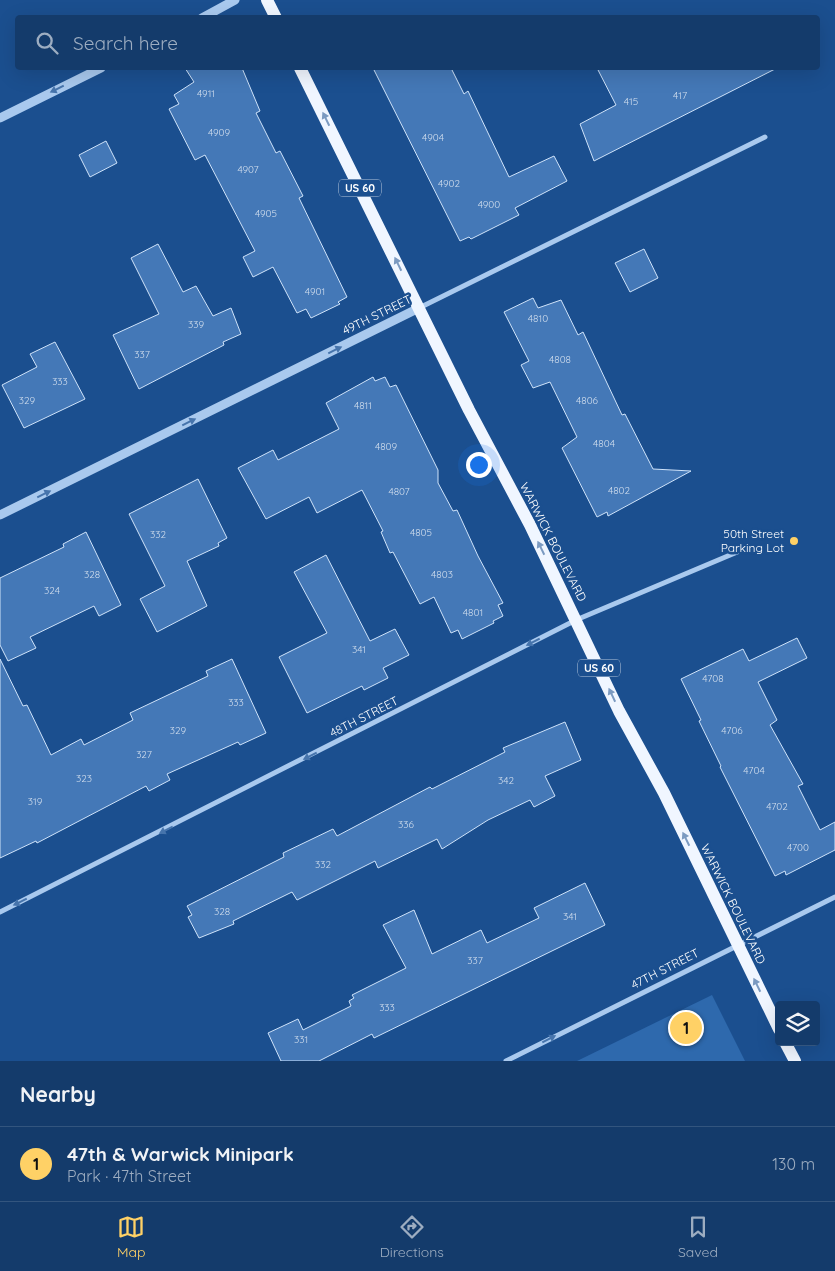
<!DOCTYPE html>
<meta charset="utf-8">
<style>
:root{--surface:#143b6b;--page:#214673;--text:#f1f3f6;--muted:#9dadc1;--line:#33557e;--accent:#ffd166}
body{margin:0;font-family:Quicksand,sans-serif;background:var(--page);color:var(--text)}
.controls{position:absolute;right:15px;bottom:15px;display:grid;overflow:hidden;border-radius:5px;box-shadow:0 5px 20px #0002}
.controls button{width:45px;height:45px;display:grid;place-items:center;padding:0;border:0;border-bottom:1px solid var(--line);background:var(--surface);color:var(--text);font:25px sans-serif}
.you{position:absolute;left:478px;top:464px;width:18px;height:18px;margin:-12px;border:4px solid #fff;border-radius:50%;background:#1a73e8;box-shadow:0 0 0 8px #1a73e833}
.badge{display:grid;place-items:center;width:32px;height:32px;border-radius:50%;background:var(--accent);color:#111;font-size:16px;font-weight:700}
.pin{position:absolute;translate:-50% -50%;border:2px solid #fff;box-shadow:0 1px 5px #0006}
.list{margin:0;padding:0;list-style:none}
h2{display:flex;justify-content:space-between;align-items:center;height:65px;margin:0;padding:0 20px;font-size:21px}
h2 small{font-size:16px;font-weight:400;color:var(--muted)}
.list li{display:grid;grid-template-columns:32px 1fr auto;gap:15px;align-items:center;box-sizing:border-box;height:75px;padding:0 20px;border-top:1px solid var(--line)}
.list b{display:block;font-size:19px;white-space:nowrap}
.list p{margin:0;font-size:16px;white-space:nowrap;color:var(--muted)}
.list em{font-size:16px;font-style:normal;color:var(--muted)}
.icon{flex:none;width:28px;height:28px;fill:none;stroke:currentColor;stroke-width:2;stroke-linecap:round;stroke-linejoin:round}
.map{position:relative;flex:none;width:835px;height:1061px;overflow:hidden}
.search{position:absolute;background:var(--surface);box-shadow:0 5px 20px #0002;left:15px;right:15px;top:15px;height:55px;display:flex;align-items:center;gap:12px;box-sizing:border-box;padding:0 18px;border-radius:5px;color:var(--muted);font-size:19px}
.sheet{height:140px;background:var(--surface)}
nav{display:flex;justify-content:space-around;align-items:center;box-sizing:border-box;height:70px;border-top:1px solid var(--line);background:var(--surface);font-size:14px;color:var(--muted)}
nav a{display:grid;justify-items:center;gap:2px}
nav .on{color:var(--accent)}
.map>svg:first-child{display:block}
</style>
<div class="map">
<svg width="835" height="1061" viewBox="0 0 835 1061">
<rect width="100%" height="100%" fill="#1b4f8f"/>
<!-- green -->
<path fill="#2e69ad" d="M 712,995 L 745,1061 L 577,1061 Z"/>
<!-- building -->
<path fill="#4478b7" stroke="#cfe3fa" d="M 185,68 L 242,68 L 260,111 L 256,113 L 276,153 L 280,151 L 303,196 L 299,198 L 347,297 L 338,302 L 340,304 L 311,318 L 306,309 L 297,313 L 273,267 L 253,277 L 243,257 L 255,251 L 205,155 L 195,160 L 169,109 L 179,104 L 174,95 L 194,82 Z
M 373,68 L 451,68 L 464,94 L 468,91 L 509,177 L 554,156 L 567,181 L 515,208 L 519,215 L 471,239 L 469,237 L 460,241 Z
M 597,68 L 777,68 L 594,161 L 580,124 L 616,105 Z
M 106,141 L 117,163 L 90,177 L 79,155 Z
M 158,244 L 183,292 L 196,286 L 213,316 L 231,308 L 241,334 L 223,342 L 224,345 L 139,389 L 113,335 L 159,314 L 131,258 Z
M 644,249 L 658,278 L 630,292 L 615,263 Z
M 533,298 L 538,308 L 561,300 L 578,335 L 583,332 L 622,415 L 625,414 L 653,469 L 691,471 L 608,516 L 607,512 L 597,517 L 562,448 L 577,437 L 550,382 L 533,388 L 521,365 L 529,361 L 504,312 Z
M 55,342 L 85,399 L 24,428 L 2,385 L 37,367 L 30,354 Z
M 373,377 L 375,381 L 385,377 L 390,387 L 396,385 L 438,470 L 438,483 L 453,511 L 457,510 L 478,556 L 503,603 L 498,605 L 503,616 L 493,621 L 494,623 L 462,639 L 458,630 L 451,633 L 434,597 L 420,604 L 393,552 L 390,553 L 381,532 L 383,531 L 362,490 L 317,513 L 309,497 L 266,519 L 238,468 L 273,450 L 278,460 L 339,429 L 326,403 Z
M 198,479 L 227,538 L 218,543 L 219,546 L 187,561 L 207,606 L 157,632 L 140,599 L 165,586 L 129,514 Z
M 86,532 L 121,605 L 99,616 L 94,606 L 30,637 L 36,648 L 8,661 L 0,645 L 0,578 L 64,547 L 63,544 Z
M 326,555 L 370,641 L 395,629 L 409,655 L 383,668 L 388,678 L 364,690 L 362,686 L 307,713 L 279,657 L 327,633 L 294,572 Z
M 797,638 L 807,658 L 758,682 L 777,720 L 770,725 L 803,784 L 798,786 L 820,830 L 835,822 L 835,850 L 786,875 L 785,871 L 775,876 L 720,767 L 721,766 L 699,721 L 701,720 L 681,679 L 743,649 L 749,661 Z
M 0,659 L 23,706 L 27,705 L 51,755 L 81,739 L 84,745 L 133,720 L 130,713 L 208,676 L 206,671 L 232,659 L 266,733 L 240,745 L 238,742 L 167,774 L 170,780 L 149,791 L 146,786 L 37,843 L 36,841 L 0,858 Z
M 565,722 L 581,760 L 545,776 L 555,796 L 534,807 L 530,800 L 488,820 L 442,849 L 437,839 L 378,868 L 375,861 L 297,900 L 292,892 L 233,921 L 234,924 L 199,938 L 188,917 L 192,915 L 187,906 L 284,857 L 283,853 L 333,829 L 337,836 L 430,787 L 432,789 L 505,752 L 503,748 Z
M 585,883 L 605,925 L 374,1038 L 372,1034 L 319,1061 L 281,1061 L 268,1033 L 298,1019 L 303,1030 L 351,1006 L 349,1001 L 354,998 L 352,995 L 406,968 L 383,925 L 414,910 L 432,954 L 481,930 L 487,943 L 539,918 L 534,908 Z"/>
<g fill="none" stroke-linecap="round" stroke-linejoin="round">
<!-- minor -->
<path stroke="#a9c9ee" stroke-width="5" d="M 419,308 L 765,137
M 0,912 L 576,620 L 742,550
M 506,1061 L 835,897"/>
<!-- tertiary -->
<path stroke="#a9c9ee" stroke-width="9" d="M 202,18 L 235,0
M 0,118 L 101,68
M 0,515 L 419,308"/>
<!-- primary -->
<path stroke="#f0f6ff" stroke-width="12" d="M 267,0 L 276,18
M 300,68 L 469,410 L 530,525 L 619,711 L 664,793 L 779,1029
M 785,1042 L 795,1061"/>
</g>
<!-- one-way arrows -->
<defs><path id="oneway-solid" d="M-6-.8H1V-3.2L6.5 0L1 3.2V.8H-6Z" transform="scale(1.25)"/></defs>
<g fill="#4674ac">
<use href="#oneway-solid" transform="translate(57 89) rotate(154)"/>
<use href="#oneway-solid" transform="translate(335 350) rotate(-26)"/>
<use href="#oneway-solid" transform="translate(189 422) rotate(-26)"/>
<use href="#oneway-solid" transform="translate(44 494) rotate(-26)"/>
<use href="#oneway-solid" transform="translate(533 642) rotate(153)"/>
<use href="#oneway-solid" transform="translate(310 756) rotate(153)"/>
<use href="#oneway-solid" transform="translate(166 830) rotate(153)"/>
<use href="#oneway-solid" transform="translate(20 902) rotate(154)"/>
<use href="#oneway-solid" transform="translate(549 1039) rotate(-27)"/>
</g>
<g fill="#7b9ac1">
<use href="#oneway-solid" transform="translate(326 119) rotate(-116)"/>
<use href="#oneway-solid" transform="translate(398 264) rotate(-116)"/>
<use href="#oneway-solid" transform="translate(541 548) rotate(-116)"/>
<use href="#oneway-solid" transform="translate(612 695) rotate(-115)"/>
<use href="#oneway-solid" transform="translate(686 839) rotate(-116)"/>
<use href="#oneway-solid" transform="translate(757 985) rotate(-116)"/>
</g>
<!-- markers -->
<circle fill="#ffd166" stroke="#1b4f8f" stroke-width="2" cx="794" cy="541" r="5"/>
<g text-anchor="middle" stroke-width="5" stroke-linejoin="round" paint-order="stroke">
<!-- number labels -->
<g font-size="10" fill="#d0dded">
<text x="206" y="97">4911</text>
<text x="680" y="99">417</text>
<text x="631" y="105">415</text>
<text x="219" y="136">4909</text>
<text x="433" y="141">4904</text>
<text x="248" y="173">4907</text>
<text x="449" y="187">4902</text>
<text x="489" y="208">4900</text>
<text x="266" y="217">4905</text>
<text x="315" y="295">4901</text>
<text x="538" y="322">4810</text>
<text x="196" y="328">339</text>
<text x="142" y="358">337</text>
<text x="560" y="363">4808</text>
<text x="60" y="385">333</text>
<text x="27" y="404">329</text>
<text x="587" y="404">4806</text>
<text x="363" y="409">4811</text>
<text x="604" y="447">4804</text>
<text x="386" y="450">4809</text>
<text x="619" y="494">4802</text>
<text x="399" y="495">4807</text>
<text x="421" y="536">4805</text>
<text x="158" y="538">332</text>
<text x="92" y="578">328</text>
<text x="442" y="578">4803</text>
<text x="52" y="594">324</text>
<text x="473" y="616">4801</text>
<text x="359" y="653">341</text>
<text x="713" y="682">4708</text>
<text x="236" y="706">333</text>
<text x="178" y="734">329</text>
<text x="732" y="734">4706</text>
<text x="144" y="758">327</text>
<text x="754" y="774">4704</text>
<text x="84" y="782">323</text>
<text x="506" y="784">342</text>
<text x="35" y="805">319</text>
<text x="777" y="810">4702</text>
<text x="406" y="828">336</text>
<text x="798" y="851">4700</text>
<text x="323" y="868">332</text>
<text x="222" y="915">328</text>
<text x="570" y="920">341</text>
<text x="475" y="964">337</text>
<text x="387" y="1011">333</text>
<text x="301" y="1043">331</text>
</g>
<!-- shield labels -->
<g fill="#1b4f8f" stroke="#bbcadd" stroke-width="1">
<rect x="339" y="179.5" width="42" height="17" rx="4"/>
<rect x="578" y="659.5" width="42" height="17" rx="4"/>
</g>
<g font-size="11" font-weight="bold" fill="#fff">
<text x="360" y="192">US 60</text>
<text x="599" y="672">US 60</text>
</g>
<!-- street labels -->
<g font-size="12" fill="#fff" stroke="#1b4f8f">
<text transform="translate(377 315) rotate(-26)" y="4">49TH STREET</text>
<text transform="translate(553 542) rotate(63)" y="4">WARWICK BOULEVARD</text>
<text transform="translate(364 717) rotate(-27)" y="4">48TH STREET</text>
<text transform="translate(733 904) rotate(64)" y="4">WARWICK BOULEVARD</text>
<text transform="translate(665 969) rotate(-27)" y="4">47TH STREET</text>
</g>
<!-- poi labels -->
<g font-size="12" fill="#fff" stroke="#1b4f8f" text-anchor="end">
<text x="784" y="538">50th Street<tspan x="784" dy="14">Parking Lot</tspan></text>
</g>
</g>
</svg>
<div class="controls">
<button><svg class="icon" aria-label="layers" viewBox="0 0 24 24"><path d="M12 4l9 5-9 5-9-5zM3 14l9 5 9-5"/></svg></button>
</div>
<div class="you"></div>
<div class="pin badge" style="left:686px;top:1028px">1</div>
<div class="search"><svg class="icon" aria-label="search" viewBox="0 0 24 24"><circle cx="10" cy="10" r="6"/><path d="M15 15l6 6"/></svg>Search here</div>
</div>
<section class="sheet">
<h2>Nearby<small></small></h2>
<ul class="list">
<li><span class="badge">1</span><div><b>47th &amp; Warwick Minipark</b><p>Park · 47th Street</p></div><em>130 m</em></li>
</ul>
</section>
<nav>
<a class="on"><svg class="icon" aria-label="map" viewBox="0 0 24 24"><path d="M3 6l6-2 6 2 6-2v14l-6 2-6-2-6 2zM9 4v14M15 6v14"/></svg>Map</a>
<a><svg class="icon" aria-label="directions" viewBox="0 0 24 24"><path d="M12 3l9 9-9 9-9-9zM9 14v-3h6M13 9l2 2-2 2"/></svg>Directions</a>
<a><svg class="icon" aria-label="saved" viewBox="0 0 24 24"><path d="M7 4h10v16l-5-4-5 4z"/></svg>Saved</a>
</nav>
